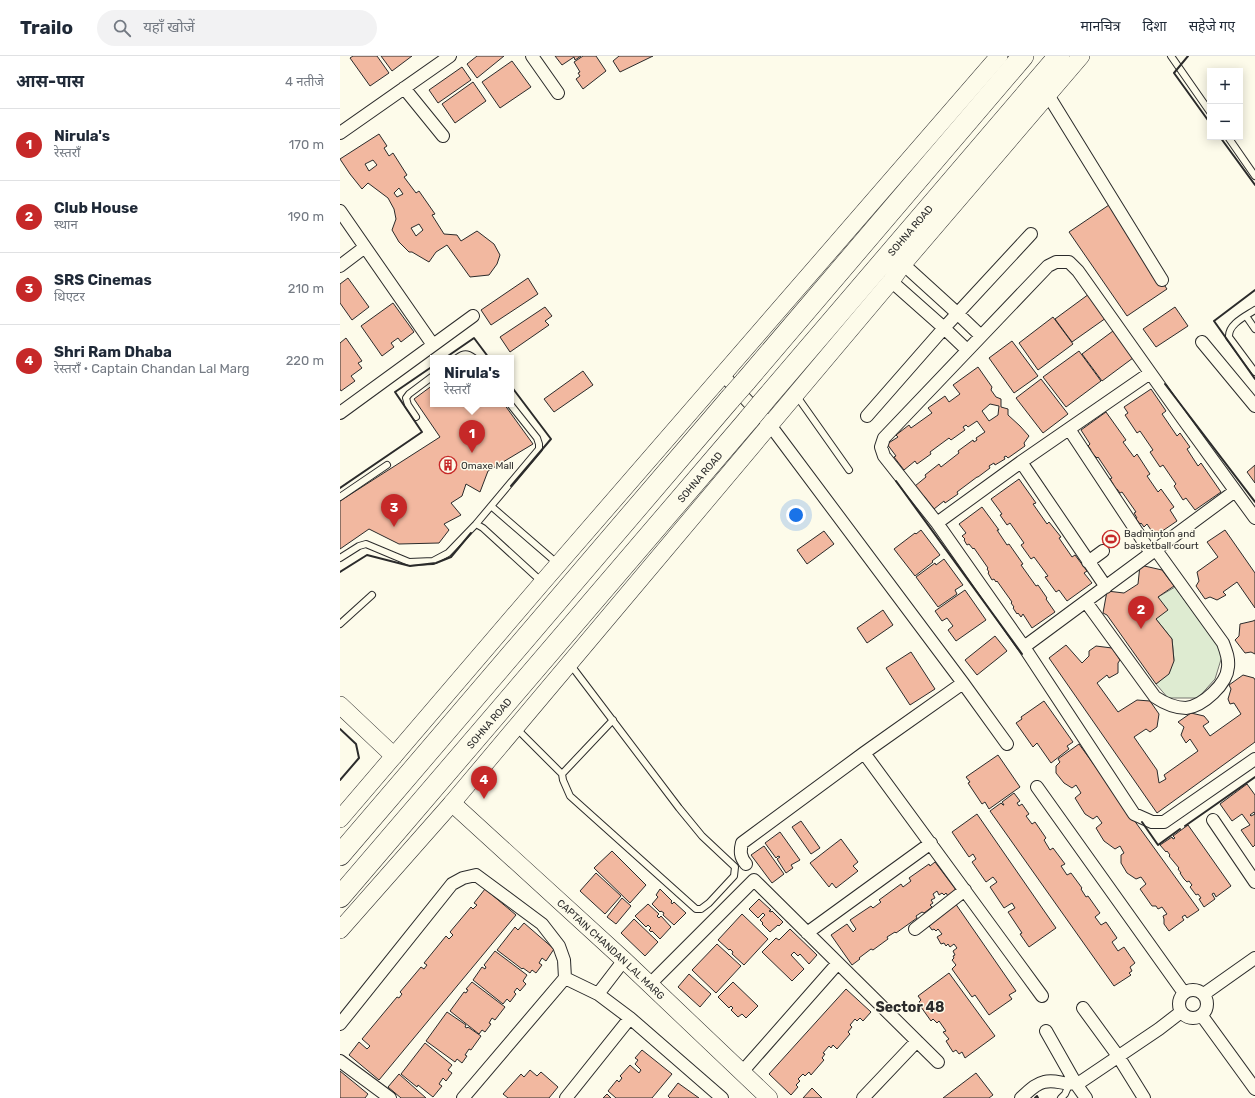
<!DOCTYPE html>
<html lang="hi">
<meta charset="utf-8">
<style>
:root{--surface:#fff;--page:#f2f2f3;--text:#1f2937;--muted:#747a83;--line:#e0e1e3;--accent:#c62828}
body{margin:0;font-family:Rubik,"Noto Sans Devanagari",sans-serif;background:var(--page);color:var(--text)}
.controls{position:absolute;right:12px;top:12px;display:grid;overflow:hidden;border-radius:0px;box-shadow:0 2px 10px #0003}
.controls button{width:36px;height:36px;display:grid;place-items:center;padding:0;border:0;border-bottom:1px solid var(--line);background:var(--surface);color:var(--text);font:20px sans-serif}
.you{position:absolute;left:456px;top:459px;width:14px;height:14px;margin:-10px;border:3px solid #fff;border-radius:50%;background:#1a73e8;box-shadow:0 0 0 6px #1a73e833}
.badge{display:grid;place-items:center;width:26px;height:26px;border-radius:50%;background:var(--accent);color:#fff;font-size:13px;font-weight:700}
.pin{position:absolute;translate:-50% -33px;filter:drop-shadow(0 1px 2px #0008)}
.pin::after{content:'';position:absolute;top:21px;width:14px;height:12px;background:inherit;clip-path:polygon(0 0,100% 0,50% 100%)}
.popup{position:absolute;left:90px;top:299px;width:84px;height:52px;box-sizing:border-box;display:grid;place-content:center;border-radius:0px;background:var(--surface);filter:drop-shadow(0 1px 3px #0005);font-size:13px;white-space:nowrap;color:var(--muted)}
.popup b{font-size:15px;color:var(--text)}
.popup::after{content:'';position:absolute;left:50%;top:100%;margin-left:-8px;border:8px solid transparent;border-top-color:var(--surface)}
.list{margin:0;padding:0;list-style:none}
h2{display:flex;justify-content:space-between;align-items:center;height:52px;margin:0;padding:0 16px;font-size:17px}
h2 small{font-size:13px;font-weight:400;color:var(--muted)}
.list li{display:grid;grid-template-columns:26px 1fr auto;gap:12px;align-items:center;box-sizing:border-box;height:72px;padding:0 16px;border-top:1px solid var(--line)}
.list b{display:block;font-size:15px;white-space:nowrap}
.list p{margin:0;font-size:13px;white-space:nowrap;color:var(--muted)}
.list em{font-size:13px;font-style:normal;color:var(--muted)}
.icon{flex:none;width:22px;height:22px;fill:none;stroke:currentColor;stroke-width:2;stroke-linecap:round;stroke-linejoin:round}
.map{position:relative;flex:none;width:915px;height:1042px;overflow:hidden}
header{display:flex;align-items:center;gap:24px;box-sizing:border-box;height:56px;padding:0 20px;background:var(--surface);border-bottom:1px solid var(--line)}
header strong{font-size:19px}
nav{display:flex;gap:22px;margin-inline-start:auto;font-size:14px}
.search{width:280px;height:36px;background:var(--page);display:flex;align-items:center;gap:10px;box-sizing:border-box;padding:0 14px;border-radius:22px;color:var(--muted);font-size:15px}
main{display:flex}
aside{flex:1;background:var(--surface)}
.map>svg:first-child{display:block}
</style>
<header>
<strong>Trailo</strong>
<div class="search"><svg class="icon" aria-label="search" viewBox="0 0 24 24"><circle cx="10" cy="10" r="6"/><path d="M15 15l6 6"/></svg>यहाँ खोजें</div>
<nav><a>मानचित्र</a><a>दिशा</a><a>सहेजे गए</a></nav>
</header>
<main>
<aside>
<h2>आस-पास<small>4 नतीजे</small></h2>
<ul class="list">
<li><span class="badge">1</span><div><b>Nirula's</b><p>रेस्तराँ</p></div><em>170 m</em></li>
<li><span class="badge">2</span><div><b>Club House</b><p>स्थान</p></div><em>190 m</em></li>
<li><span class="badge">3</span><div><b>SRS Cinemas</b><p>थिएटर</p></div><em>210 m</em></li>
<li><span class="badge">4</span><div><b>Shri Ram Dhaba</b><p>रेस्तराँ · Captain Chandan Lal Marg</p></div><em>220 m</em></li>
</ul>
</aside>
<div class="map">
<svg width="915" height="1042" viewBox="0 0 915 1042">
<rect width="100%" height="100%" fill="#fdfbea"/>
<!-- green -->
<path fill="#deebd1" stroke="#74746e" d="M 835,531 L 883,597 L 875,623 L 858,642 L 828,642 L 816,628 L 828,618 L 834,604 L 832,583 L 816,563 L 818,541 Z"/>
<!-- building -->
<path fill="#f2b8a0" stroke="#2b2b2b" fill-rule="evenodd" d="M 13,0 L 37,0 L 49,17 L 30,30 L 10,2 Z
M 41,0 L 72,0 L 52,15 Z
M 137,0 L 164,0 L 137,22 L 127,8 Z
M 215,0 L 241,0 L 235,4 L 234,1 L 222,9 Z
M 243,0 L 256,0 L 266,15 L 243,33 L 236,23 L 240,20 L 238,17 L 240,16 L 234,6 Z
M 279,0 L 313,0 L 280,16 L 273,5 Z
M 172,5 L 191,31 L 160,52 L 142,26 Z
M 122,11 L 131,24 L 98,47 L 89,34 Z
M 133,26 L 146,45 L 115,67 L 102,48 Z
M 39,78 L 47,90 L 44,92 L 49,100 L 53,97 L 67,119 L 64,121 L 76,137 L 79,135 L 95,158 L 92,159 L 104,178 L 117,179 L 121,185 L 137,175 L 154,188 L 160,199 L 157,208 L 149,219 L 130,221 L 107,189 L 96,196 L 89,206 L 72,196 L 69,196 L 59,186 L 52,174 L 56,163 L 54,153 L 48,142 L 28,127 L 22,133 L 10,118 L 0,103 ZM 33,104 L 37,109 L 29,115 L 25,108 ZM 59,132 L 63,138 L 57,141 L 54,137 ZM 79,168 L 83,174 L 76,180 L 71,172 Z
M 769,149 L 827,233 L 787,260 L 729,176 Z
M 8,222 L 29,251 L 12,264 L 0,247 L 0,228 Z
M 188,222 L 198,238 L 151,269 L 141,254 Z
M 749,238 L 766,262 L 732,286 L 715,263 Z
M 53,247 L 74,276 L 61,286 L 58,282 L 51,287 L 54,291 L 42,300 L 21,270 Z
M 205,251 L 212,260 L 205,265 L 209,269 L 170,296 L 160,281 Z
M 835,251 L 848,270 L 816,291 L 803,273 Z
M 713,261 L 733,288 L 698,314 L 679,287 Z
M 773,275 L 793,302 L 762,325 L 742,298 Z
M 6,282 L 22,305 L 18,307 L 22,312 L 11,320 L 15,325 L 1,335 L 0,333 L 0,287 Z
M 672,285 L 698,320 L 674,337 L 649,302 Z
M 739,295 L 761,325 L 726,351 L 703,321 Z
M 638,311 L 652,331 L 651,334 L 656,341 L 661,343 L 661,351 L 668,353 L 668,359 L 680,370 L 689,380 L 684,387 L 685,390 L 668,402 L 666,400 L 664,401 L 665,403 L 655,409 L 654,407 L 649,410 L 650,412 L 638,421 L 637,421 L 617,436 L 618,438 L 605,447 L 604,445 L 594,453 L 584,440 L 583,441 L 575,430 L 586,421 L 585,419 L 599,408 L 601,411 L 619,397 L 618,395 L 633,384 L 634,386 L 637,384 L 636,382 L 645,376 L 637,365 L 628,371 L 626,369 L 623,371 L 625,374 L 611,384 L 609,382 L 590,396 L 591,398 L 577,408 L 575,405 L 564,414 L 554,401 L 556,400 L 547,388 L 558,381 L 556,379 L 569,369 L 571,372 L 592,357 L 588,352 L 605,340 L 609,346 L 620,338 L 613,329 ZM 650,348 L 659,350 L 658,359 L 649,365 L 642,355 Z
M 243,315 L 253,329 L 214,356 L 204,343 Z
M 701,323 L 728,358 L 703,377 L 676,342 Z
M 93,329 L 93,348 L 164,348 L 193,388 L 148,415 L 140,436 L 126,428 L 122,440 L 111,447 L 121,459 L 104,468 L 109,474 L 99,487 L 59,488 L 29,473 L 0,493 L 0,445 L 100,381 L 74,343 Z
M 811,333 L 826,355 L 822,358 L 837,380 L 840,377 L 850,391 L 847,393 L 858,410 L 861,407 L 881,436 L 855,454 L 846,442 L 843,444 L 834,430 L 836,428 L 823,409 L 820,411 L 810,396 L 813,394 L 800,375 L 797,377 L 785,359 L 788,357 L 784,351 Z
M 766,356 L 786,384 L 783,386 L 794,401 L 797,398 L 810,418 L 807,420 L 818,436 L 821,433 L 834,451 L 830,454 L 837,465 L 815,480 L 807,468 L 804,471 L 801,467 L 800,468 L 796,463 L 797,462 L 794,457 L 796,456 L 782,436 L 780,437 L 777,433 L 775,434 L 771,429 L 773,428 L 770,423 L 772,422 L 758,401 L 757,402 L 754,399 L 753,400 L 750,395 L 751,394 L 748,390 L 750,388 L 741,374 Z
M 915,409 L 915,427 L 907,416 Z
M 679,423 L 696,447 L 693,448 L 707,468 L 709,466 L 721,481 L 719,482 L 732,501 L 735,499 L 747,515 L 744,517 L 752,527 L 727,545 L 719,534 L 716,536 L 705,521 L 708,520 L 694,501 L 691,503 L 681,489 L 684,487 L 670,467 L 667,469 L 660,459 L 662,458 L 651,443 Z
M 642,451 L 659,474 L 657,474 L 667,489 L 669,488 L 683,508 L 681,509 L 696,530 L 698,529 L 707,542 L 706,543 L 715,556 L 692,572 L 683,558 L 681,561 L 678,557 L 677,558 L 673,552 L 674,551 L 671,547 L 672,546 L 657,525 L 656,526 L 654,523 L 652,524 L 648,517 L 649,516 L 647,513 L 648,512 L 634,492 L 633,493 L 629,488 L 627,489 L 624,484 L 625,483 L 622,480 L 626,477 L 619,468 Z
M 581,474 L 600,499 L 592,505 L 593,506 L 575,520 L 554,493 L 575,477 L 576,478 Z
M 885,474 L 915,517 L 915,552 L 897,526 L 883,536 L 886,539 L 877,544 L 870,541 L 865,543 L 856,530 L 859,525 L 857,516 L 878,501 L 867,486 Z
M 484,475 L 494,488 L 467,508 L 457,494 Z
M 604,503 L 623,529 L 615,534 L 617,538 L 598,551 L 576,521 L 595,507 L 596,509 Z
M 800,509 L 822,514 L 834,530 L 818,541 L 828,554 L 816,563 L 832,583 L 834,605 L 829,618 L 816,628 L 767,559 L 763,557 L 767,535 L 784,537 L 798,528 Z
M 625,534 L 646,564 L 616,585 L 608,574 L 613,570 L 607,562 L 602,565 L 595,555 Z
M 543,554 L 553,569 L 527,587 L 517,572 Z
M 915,564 L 915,598 L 911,596 L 905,597 L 895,584 L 899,580 L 900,568 L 913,565 Z
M 655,580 L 667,595 L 637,619 L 625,604 Z
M 726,589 L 742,607 L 749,600 L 749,595 L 756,590 L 772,592 L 780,604 L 778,607 L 778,617 L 769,622 L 767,619 L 757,627 L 778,656 L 797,644 L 810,645 L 819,658 L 817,671 L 810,676 L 806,673 L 794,681 L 817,714 L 819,727 L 826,723 L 824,719 L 858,695 L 850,683 L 846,687 L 841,679 L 844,671 L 838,666 L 851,657 L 864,660 L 869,666 L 863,670 L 870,680 L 901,658 L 894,647 L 890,648 L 888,643 L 891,633 L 889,629 L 903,619 L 914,622 L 915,624 L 915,686 L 817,757 L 709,602 Z
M 571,596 L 595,633 L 570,649 L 546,612 Z
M 704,645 L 733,686 L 727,690 L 729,693 L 711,707 L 697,687 L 693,691 L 676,667 L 682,663 L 681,661 Z
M 739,688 L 859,854 L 847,862 L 845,859 L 842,861 L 844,864 L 829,875 L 824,868 L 824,863 L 823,860 L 827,858 L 822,851 L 818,853 L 816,850 L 812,850 L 800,833 L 806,828 L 801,821 L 796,823 L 787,817 L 781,807 L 781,799 L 784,797 L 780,790 L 775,793 L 764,785 L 756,772 L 762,767 L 757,760 L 753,763 L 745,758 L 735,742 L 741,737 L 736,729 L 732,732 L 724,727 L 716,717 L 716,710 L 720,706 L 718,703 Z
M 658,699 L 680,731 L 649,753 L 645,746 L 642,748 L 628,727 L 630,726 L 626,721 Z
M 907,728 L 915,739 L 915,758 L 914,756 L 910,759 L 911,760 L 915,758 L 915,789 L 913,791 L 901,774 L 910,769 L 902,758 L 892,765 L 880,748 Z
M 674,737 L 680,745 L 677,747 L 679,750 L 682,748 L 689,758 L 686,760 L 692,768 L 695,766 L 706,782 L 704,784 L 710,794 L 713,792 L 725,808 L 721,810 L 727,819 L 731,817 L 742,832 L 741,833 L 746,841 L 748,840 L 760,857 L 755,861 L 761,869 L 766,866 L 777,882 L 772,886 L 778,895 L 784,891 L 795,907 L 790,911 L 792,915 L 789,917 L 791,919 L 774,930 L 650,755 L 661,747 L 663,749 L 664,749 L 662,746 Z
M 637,758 L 716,872 L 689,891 L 680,878 L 682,877 L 668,856 L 675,852 L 672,847 L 664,852 L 650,831 L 657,826 L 653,821 L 646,826 L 632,806 L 636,803 L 633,798 L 629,801 L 612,776 Z
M 461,765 L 480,792 L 471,798 L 452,771 Z
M 848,769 L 891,830 L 876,841 L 874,837 L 872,838 L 875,843 L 864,851 L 859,843 L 861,842 L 858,838 L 856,839 L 850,831 L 852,829 L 849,825 L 847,826 L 844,823 L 840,817 L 841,817 L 838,813 L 839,812 L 829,800 L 830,799 L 827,795 L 826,796 L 820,789 L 832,781 L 833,783 L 835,782 L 833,780 Z
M 440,776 L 460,804 L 451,809 L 453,812 L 446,817 L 437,803 L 440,801 L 438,800 L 436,802 L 425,787 Z
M 501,783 L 518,806 L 513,810 L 518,815 L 496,832 L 492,827 L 489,831 L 470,807 Z
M 424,790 L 444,818 L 432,827 L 411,799 Z
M 272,795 L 306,829 L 290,847 L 254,812 Z
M 595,806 L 616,834 L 608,840 L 606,837 L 604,839 L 602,837 L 599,839 L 597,835 L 593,838 L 595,842 L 591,844 L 593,847 L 590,849 L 592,851 L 584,857 L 582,856 L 576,860 L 577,862 L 556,877 L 555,876 L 547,881 L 548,883 L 533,894 L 531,893 L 519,902 L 520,903 L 512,909 L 491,879 L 507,868 L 513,876 L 516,873 L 510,864 L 531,850 L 533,852 L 541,846 L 539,844 L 561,828 L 563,831 L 571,825 L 569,822 L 589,808 L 590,810 Z
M 256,817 L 281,840 L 265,858 L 240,835 Z
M 145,833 L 176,859 L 39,1024 L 9,999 L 19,986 L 27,993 L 30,990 L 22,983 L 57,941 L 59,942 L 62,938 L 60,936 L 81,911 L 84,913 L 87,909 L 84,907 L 106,880 L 109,883 L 113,879 L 110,876 L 131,851 L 133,853 L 137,849 L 134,847 Z
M 320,833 L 332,845 L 331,846 L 332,848 L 334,846 L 346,857 L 334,869 L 323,859 L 324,857 L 321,855 L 320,856 L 312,848 L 318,841 L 316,839 Z
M 282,842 L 291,850 L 276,868 L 267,861 Z
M 419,843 L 431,854 L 429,855 L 431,856 L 432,855 L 443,866 L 439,870 L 438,869 L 430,876 L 422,868 L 423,867 L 420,864 L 425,859 L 423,857 L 418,862 L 409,853 Z
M 615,847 L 676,935 L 669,939 L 672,943 L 649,959 L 635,939 L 632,941 L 612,913 L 616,909 L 612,904 L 614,902 L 613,900 L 615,899 L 613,895 L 617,892 L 614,888 L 610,891 L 608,888 L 606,890 L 604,887 L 601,888 L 597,881 L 602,878 L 598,873 L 596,875 L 594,873 L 592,874 L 587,867 Z
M 308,848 L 319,858 L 317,860 L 319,862 L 321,860 L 331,871 L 320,883 L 312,875 L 311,876 L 309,874 L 311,872 L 308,869 L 306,871 L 295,860 Z
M 402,858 L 428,883 L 404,909 L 392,898 L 393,896 L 390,893 L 389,894 L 378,884 Z
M 294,863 L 318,886 L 305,900 L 281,877 Z
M 184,867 L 214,893 L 206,905 L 202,902 L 199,907 L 202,909 L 196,917 L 192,914 L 190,917 L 183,912 L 182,913 L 157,894 L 175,871 L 178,874 Z
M 450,873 L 477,899 L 469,908 L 460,898 L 458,900 L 454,896 L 451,899 L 464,913 L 452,925 L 422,896 L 436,882 L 439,884 Z
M 377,888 L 401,910 L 376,937 L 352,914 Z
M 155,895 L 187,919 L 183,925 L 186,928 L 180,935 L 177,932 L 174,936 L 176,938 L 170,946 L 167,943 L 163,948 L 133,924 L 142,911 L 145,913 L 146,911 L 144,909 Z
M 609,917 L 655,980 L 625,1002 L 622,996 L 619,998 L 616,994 L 613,996 L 606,985 L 609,983 L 603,976 L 606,975 L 599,965 L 597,967 L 593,963 L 591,965 L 581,951 L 582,950 L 579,946 L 581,944 L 578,940 Z
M 349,918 L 371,938 L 360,951 L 338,931 Z
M 132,926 L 165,951 L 155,964 L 152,962 L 149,967 L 151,968 L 145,976 L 142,974 L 139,978 L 110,955 L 124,936 L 126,937 L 128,934 L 126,933 Z
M 393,926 L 418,950 L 406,962 L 402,958 L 398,961 L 391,954 L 393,952 L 391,950 L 389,952 L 378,941 Z
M 506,933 L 531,956 L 523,965 L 520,962 L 517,965 L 515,963 L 510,969 L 512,971 L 508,976 L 510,978 L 497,993 L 493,989 L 491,992 L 489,990 L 483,997 L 485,998 L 482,1002 L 484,1004 L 471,1019 L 469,1016 L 465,1020 L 463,1018 L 458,1023 L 460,1025 L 456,1029 L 458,1031 L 451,1039 L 429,1018 Z
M 107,956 L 126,969 L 125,971 L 127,972 L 128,971 L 141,980 L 131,994 L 129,993 L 125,999 L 127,1000 L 122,1007 L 117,1003 L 115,1006 L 86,985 Z
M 85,987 L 112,1009 L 108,1014 L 112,1017 L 106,1025 L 103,1022 L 99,1028 L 102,1030 L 93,1041 L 78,1029 L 77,1031 L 61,1018 Z
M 302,994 L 332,1018 L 312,1042 L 276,1042 L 268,1035 L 277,1024 L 279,1026 L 282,1022 L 280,1020 L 290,1009 L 299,1017 L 301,1014 L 295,1008 L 298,1004 L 295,1002 Z
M 190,1014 L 197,1020 L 201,1016 L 218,1031 L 209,1042 L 168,1042 L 163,1038 L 181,1018 L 184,1021 Z
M 0,1015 L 28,1038 L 25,1042 L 0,1042 Z
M 636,1017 L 653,1039 L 649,1042 L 603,1042 Z
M 59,1018 L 86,1042 L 61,1042 L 48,1031 Z
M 338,1027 L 359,1042 L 330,1042 L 328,1040 Z
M 472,1032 L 482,1042 L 463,1042 Z
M 267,1038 L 271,1042 L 263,1042 Z"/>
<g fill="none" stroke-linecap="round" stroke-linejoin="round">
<defs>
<path id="lane" d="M 831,0 L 870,56
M 888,81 L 915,120
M 915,254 C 906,260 888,268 889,281 L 915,316
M 906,260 L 915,273
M 117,302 C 124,297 127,297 134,302
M 456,339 L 509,414
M 76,361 L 68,349 L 66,342 L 69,338 L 93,320
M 0,441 L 47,409
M 151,450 L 218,508
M 136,468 L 143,472 L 202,526
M 0,502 L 19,490 L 26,488 L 69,506 L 93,505 L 108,497 L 136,468 L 199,393 L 199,388 L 197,382 L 170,348
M 0,568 L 32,539
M 176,672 L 222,718 L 223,724 L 230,740 L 356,853 L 361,853 L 369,847 L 394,820 L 395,811 L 362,780 L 339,752 L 230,608
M 222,718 L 273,664
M 721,1042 L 725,1038 L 729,1029"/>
<path id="street" d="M 192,0 L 218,37
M 64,32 L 103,80
M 708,39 L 822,224
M 0,77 L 110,0
M 0,155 L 93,289
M 563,208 L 618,258 L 641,280
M 0,210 L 25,191
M 551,225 L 604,272 L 627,294
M 862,286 L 915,350
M 383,319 L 430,369 L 623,627 L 667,688
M 0,357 L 133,260
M 527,360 L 604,272 L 691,178
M 729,373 L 811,497
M 681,406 L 766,531
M 915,462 L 843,363 L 738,215 L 729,206 L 716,206 L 708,210 L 544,382 L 541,391 L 544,400 L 597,467 L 684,591 L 794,758 L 812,766 L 824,766 L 915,703
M 597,467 L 681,406 L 810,317
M 748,506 L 763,495
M 746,546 L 815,641 C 824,647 834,652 846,652 C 863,650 887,628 888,611 C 889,602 886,595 883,587 L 816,494
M 684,591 L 895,435
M 524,697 L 702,940
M 697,731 L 844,937
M 873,764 L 915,826
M 406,808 C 400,801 400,795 402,787 L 524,697 L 623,627
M 575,873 L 625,834
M 467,877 L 591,787
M 225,922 L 258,938 L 290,962 L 382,1042
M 309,929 L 414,824 L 598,1006
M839 948a14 14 0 1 1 28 0a14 14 0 1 1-28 0Z
M 258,938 L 284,904
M 864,938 L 915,902
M 743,952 L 778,1000 L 804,1042
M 862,960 L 915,1033
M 0,968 L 112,828 L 123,822 L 136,819 L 202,868 L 219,890 L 224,904 L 225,922 L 123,1042
M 706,975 L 736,1028 L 746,1042
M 0,1005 L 50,1042
M 402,1016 L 498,907
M 226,1042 L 290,962
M 523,1042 L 577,985
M 681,1042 C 688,1036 695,1028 704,1026 C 718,1022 725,1032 742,1025 L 819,973 L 841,956"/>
<g id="secondary">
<path d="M 0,649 L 54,700"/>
<path id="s1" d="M 112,747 L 284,904 L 429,1042"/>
<path d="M 0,763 L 202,527 L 659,0"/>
<path d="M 0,874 L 112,747 L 551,225 L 563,208 L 741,0"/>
</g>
<g id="highway">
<path d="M 405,326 L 683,0"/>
<path id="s2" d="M 423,346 L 719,0"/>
<path d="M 0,799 L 390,343"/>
<path id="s3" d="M 0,841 L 409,363"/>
</g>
</defs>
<!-- lane casing -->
<use href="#lane" stroke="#2b2b2b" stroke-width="8"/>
<!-- street casing -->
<use href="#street" stroke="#2b2b2b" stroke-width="14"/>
<!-- secondary casing -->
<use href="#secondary" stroke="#2b2b2b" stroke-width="18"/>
<!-- highway casing -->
<use href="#highway" stroke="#2b2b2b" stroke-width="22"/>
<!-- lane -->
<use href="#lane" stroke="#fdfbea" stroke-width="6"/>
<!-- street -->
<use href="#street" stroke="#fdfbea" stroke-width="12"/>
<!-- secondary -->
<use href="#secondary" stroke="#fdfbea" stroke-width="17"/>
<!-- highway -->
<use href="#highway" stroke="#fdfbea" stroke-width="21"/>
<defs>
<path id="highway-bridge" d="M 390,343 L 405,326
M 409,363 L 423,346"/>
</defs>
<!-- highway-bridge casing -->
<use href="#highway-bridge" stroke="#2b2b2b" stroke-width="22" stroke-linecap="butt"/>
<!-- highway-bridge -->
<use href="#highway-bridge" stroke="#fdfbea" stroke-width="21"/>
<!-- wall -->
<path stroke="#2b2b2b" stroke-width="2" d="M 848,0 L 834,17 L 870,67
M 880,81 L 915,129
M 915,234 L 874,265 L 915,323
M 105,302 L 134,282 L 149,302
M 825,328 L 915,446
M 171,330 L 211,383 L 171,430
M 556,425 L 682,598
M 0,432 L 82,376 L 55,336 L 93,310
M 0,516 L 27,499 L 70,510 L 96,507 L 111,501 L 131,477
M 0,673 L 16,688 L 19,702 L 0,724
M 802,766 L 818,789 L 840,773
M 845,770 L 915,721
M 695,1042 L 697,1040 L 698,1042"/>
</g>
<!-- icons -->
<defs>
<symbol id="building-ring" viewBox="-11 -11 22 22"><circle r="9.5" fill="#fdfbea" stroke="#c62828" stroke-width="1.5"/><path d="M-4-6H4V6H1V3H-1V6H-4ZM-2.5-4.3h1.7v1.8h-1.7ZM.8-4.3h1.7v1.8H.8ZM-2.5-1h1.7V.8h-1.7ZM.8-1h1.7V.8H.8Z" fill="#c62828"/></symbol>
<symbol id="stadium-ring" viewBox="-11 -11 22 22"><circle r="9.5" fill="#fdfbea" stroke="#c62828" stroke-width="1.5"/><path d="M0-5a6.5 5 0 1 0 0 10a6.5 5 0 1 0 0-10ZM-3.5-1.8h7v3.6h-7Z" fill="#c62828"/></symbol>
</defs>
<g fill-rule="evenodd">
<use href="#building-ring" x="98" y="399" width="20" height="20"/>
<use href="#stadium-ring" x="761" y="473" width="20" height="20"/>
</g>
<g text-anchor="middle" stroke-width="3" stroke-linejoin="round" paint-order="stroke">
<!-- street labels -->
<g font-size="10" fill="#2b2b2b" stroke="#fdfbea">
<text dy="4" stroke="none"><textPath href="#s2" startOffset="226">SOHNA ROAD</textPath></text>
<text dy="4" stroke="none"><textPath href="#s3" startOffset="553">SOHNA ROAD</textPath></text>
<text dy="4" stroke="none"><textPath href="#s3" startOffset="229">SOHNA ROAD</textPath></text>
<text dy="4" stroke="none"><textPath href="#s1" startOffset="216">CAPTAIN CHANDAN LAL MARG</textPath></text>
</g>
<!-- poi labels -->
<g font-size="10" fill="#2b2b2b" stroke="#fdfbea" text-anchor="start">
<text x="121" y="413">Omaxe Mall</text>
<text x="784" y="481">Badminton and<tspan x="784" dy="12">basketball court</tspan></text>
</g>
<!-- district labels -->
<g font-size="14" font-weight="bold" fill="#2b2b2b" stroke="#fdfbea">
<text x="570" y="956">Sector 48</text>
</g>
</g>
</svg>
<div class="controls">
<button>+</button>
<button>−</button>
</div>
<div class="you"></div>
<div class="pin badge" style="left:132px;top:397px">1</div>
<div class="popup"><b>Nirula's</b>रेस्तराँ</div>
<div class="pin badge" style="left:801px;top:573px">2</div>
<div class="pin badge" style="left:54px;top:471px">3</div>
<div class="pin badge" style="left:144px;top:743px">4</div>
</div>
</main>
